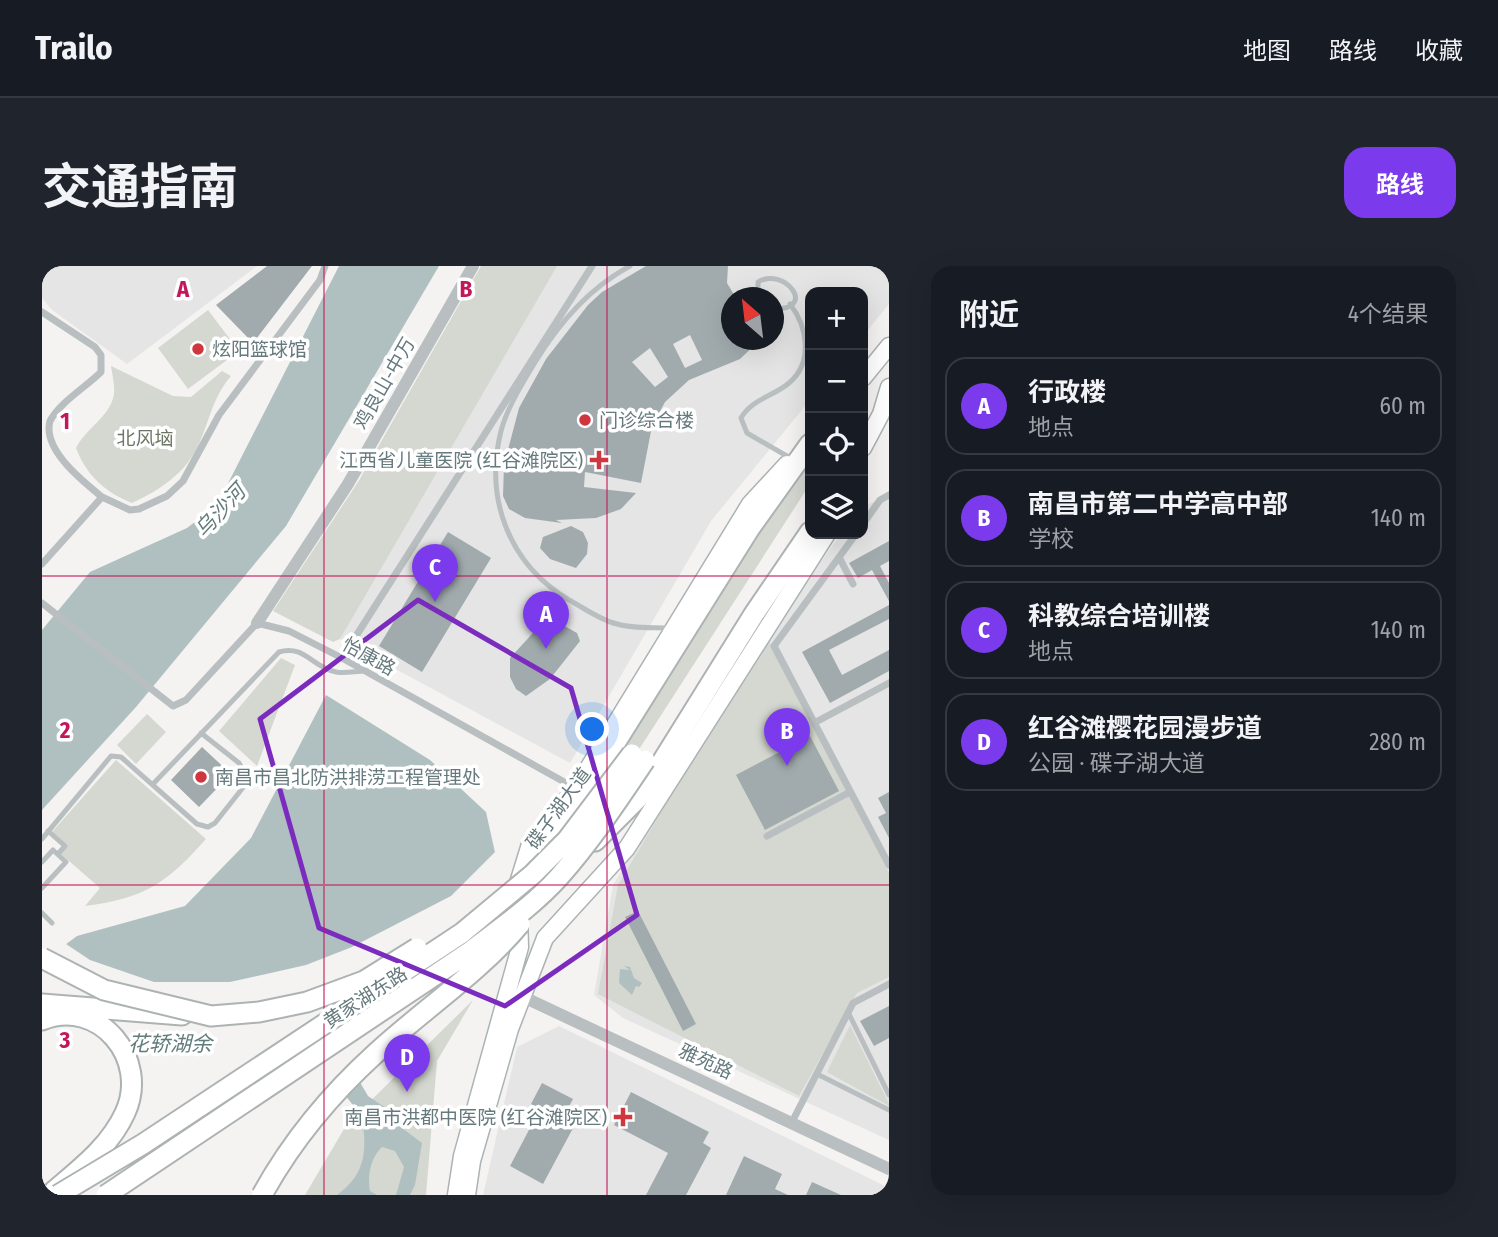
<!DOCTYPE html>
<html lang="zh">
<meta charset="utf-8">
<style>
:root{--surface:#171b24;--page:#20242c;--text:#f1f3f6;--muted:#9ea1a6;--line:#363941;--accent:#7c3aed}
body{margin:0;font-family:"Fira Sans Condensed","Noto Sans SC",sans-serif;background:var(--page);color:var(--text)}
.controls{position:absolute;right:21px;top:21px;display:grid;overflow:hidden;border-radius:14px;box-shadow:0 7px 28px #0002}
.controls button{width:63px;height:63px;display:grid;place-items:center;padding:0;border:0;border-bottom:2px solid var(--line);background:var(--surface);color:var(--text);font:35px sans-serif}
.compass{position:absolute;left:679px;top:21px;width:63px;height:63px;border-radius:50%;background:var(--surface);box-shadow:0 7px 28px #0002;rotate:332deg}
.you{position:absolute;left:551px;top:464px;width:24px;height:24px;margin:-18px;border:5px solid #fff;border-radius:50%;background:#1a73e8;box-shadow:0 0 0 10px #1a73e833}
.badge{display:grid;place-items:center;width:46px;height:46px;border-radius:50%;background:var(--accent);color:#fff;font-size:23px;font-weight:700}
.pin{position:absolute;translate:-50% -58px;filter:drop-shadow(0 2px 4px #0008)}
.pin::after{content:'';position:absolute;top:37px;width:24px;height:21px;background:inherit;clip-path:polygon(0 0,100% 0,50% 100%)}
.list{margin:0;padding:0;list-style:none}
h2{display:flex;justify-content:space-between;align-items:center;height:91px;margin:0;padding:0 28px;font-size:30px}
h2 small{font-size:23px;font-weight:400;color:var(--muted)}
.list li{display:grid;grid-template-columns:46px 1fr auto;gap:21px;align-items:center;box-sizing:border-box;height:98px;margin:0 14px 14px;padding:0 14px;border:2px solid var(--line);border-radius:21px}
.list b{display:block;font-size:26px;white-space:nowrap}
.list p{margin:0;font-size:23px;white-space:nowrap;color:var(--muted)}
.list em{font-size:23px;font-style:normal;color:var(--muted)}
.icon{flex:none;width:38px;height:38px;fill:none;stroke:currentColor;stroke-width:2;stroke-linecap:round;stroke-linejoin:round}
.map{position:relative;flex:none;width:847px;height:929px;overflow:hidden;border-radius:21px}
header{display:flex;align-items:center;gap:42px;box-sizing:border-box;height:98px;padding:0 35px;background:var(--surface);border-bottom:2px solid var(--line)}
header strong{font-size:33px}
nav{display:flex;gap:38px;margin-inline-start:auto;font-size:24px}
.intro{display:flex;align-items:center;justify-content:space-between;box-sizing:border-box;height:168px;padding:0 42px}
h1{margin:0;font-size:49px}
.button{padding:18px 32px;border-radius:21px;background:var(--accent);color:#fff;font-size:24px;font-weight:700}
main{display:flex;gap:42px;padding:0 42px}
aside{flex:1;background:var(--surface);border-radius:21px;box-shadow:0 7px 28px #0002}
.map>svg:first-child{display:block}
</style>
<header>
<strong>Trailo</strong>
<nav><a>地图</a><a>路线</a><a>收藏</a></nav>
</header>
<div class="intro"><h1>交通指南</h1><a class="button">路线</a></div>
<main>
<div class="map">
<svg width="847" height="929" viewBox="0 0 847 929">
<rect width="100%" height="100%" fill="#f4f3f1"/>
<!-- built -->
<path fill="#e4e5e4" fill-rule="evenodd" d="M 0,0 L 215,0 L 85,98 L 10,44 L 0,32 Z
M 508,0 L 847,0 L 847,38 L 821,70 L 821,26 L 768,26 L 768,134 L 669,255 L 528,497 L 298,373 L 439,113 ZM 690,32 L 732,32 L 732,74 L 690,74 Z
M 847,229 L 847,874 L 581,752 L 552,729 L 571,619 L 716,382 L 799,268 L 821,268 L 821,241 Z
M 517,760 L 847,922 L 847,929 L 441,929 L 475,781 Z"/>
<!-- green -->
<path fill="#d5d8d0" d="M 439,0 L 515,0 L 298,373 L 291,376 L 231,345 L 316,216 Z
M 166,44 L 197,85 L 146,123 L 116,82 Z
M 69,100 L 131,130 L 149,131 L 180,105 L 189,110 C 171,131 168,153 157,178 C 144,207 118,224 90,237 C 64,227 44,209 34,182 C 43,163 69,150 72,128 C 73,119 70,108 69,100 Z
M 768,187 L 768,218 L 596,485 L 580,477 Z
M 726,373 L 847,607 L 847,711 L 815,727 L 757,830 L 556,728 L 576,619 L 686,433 Z
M 239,392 L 253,399 L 215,500 L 177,465 Z
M 105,448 L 124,466 L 94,498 L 75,479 Z
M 74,494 L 164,573 C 124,618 103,632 43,640 L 58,622 L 19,588 L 25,581 L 9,567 Z
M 431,734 L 395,795 L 384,929 L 263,929 L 305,858 Z
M 808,759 L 847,838 L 847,840 L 785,806 Z"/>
<!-- water -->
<path fill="#b0c0c0" d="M 297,0 L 397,0 L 244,260 L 94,441 L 0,544 L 0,364 L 48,306 L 145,262 L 175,239 Z
M 284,429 L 388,494 L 444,546 L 458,609 L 297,780 L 326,830 L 344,842 L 356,859 L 380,877 L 373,919 L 368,929 L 354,929 L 362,901 L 353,885 L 340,881 C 329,891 325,909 328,925 L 335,929 L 295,929 C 324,908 325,885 320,851 L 280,799 L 0,929 L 0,696 L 35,670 L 143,640 L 209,572 Z
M 582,700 L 588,701 L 592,712 L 600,717 L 597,721 L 594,720 L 590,729 L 577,717 L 578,703 L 588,704 Z"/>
<!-- pier -->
<path fill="#f4f3f1" d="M 456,583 L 461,611 L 302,781 L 321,814 L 301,832 L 280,804 L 185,911 L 180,929 L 0,929 L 0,691 L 21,676 L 48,694 L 112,716 L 188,716 L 264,699 L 310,681 L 409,630 Z"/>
<!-- building -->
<path fill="#a1abad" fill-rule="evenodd" d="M 225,0 L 270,0 L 211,77 L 174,39 Z
M 604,0 L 686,0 L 685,17 L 694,32 L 690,32 L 690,74 L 718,74 L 698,93 L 647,114 L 623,136 L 610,160 L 599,217 L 543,206 L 542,221 L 594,227 L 579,243 L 554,252 L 514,254 L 520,257 L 483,252 L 467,243 L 461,230 L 462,199 L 477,142 L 504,93 L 546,39 L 560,26 ZM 648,69 L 660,94 L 643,102 L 631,78 ZM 608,82 L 626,111 L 613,121 L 590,96 Z
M 529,260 L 541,266 L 546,277 L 545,288 L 534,302 L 508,293 L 498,282 L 501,271 Z
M 406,266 L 449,292 L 380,406 L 337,380 Z
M 847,275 L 847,295 L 838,300 L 847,317 L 847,335 L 830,304 L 816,312 L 807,297 Z
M 847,339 L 847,353 L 787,384 L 800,409 L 847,384 L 847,405 L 788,437 L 760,386 Z
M 501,348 L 535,367 L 538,375 L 508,413 L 484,430 L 474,423 L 468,411 L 468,392 L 490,368 Z
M 768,470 L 797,525 L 723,564 L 694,509 Z
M 160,481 L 189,508 L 157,541 L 129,514 Z
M 847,526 L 847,572 L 836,551 L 844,547 L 836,532 Z
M 596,645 L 654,758 L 641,765 L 583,651 Z
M 847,740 L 847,772 L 832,780 L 818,755 Z
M 500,817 L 531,833 L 525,844 L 537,851 L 501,918 L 468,900 L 498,843 L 489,838 Z
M 589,826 L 667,866 L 661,877 L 669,882 L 644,929 L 604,929 L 626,887 L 572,859 Z
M 702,890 L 740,908 L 733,923 L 746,929 L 684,929 Z
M 770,916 L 799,929 L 764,929 Z"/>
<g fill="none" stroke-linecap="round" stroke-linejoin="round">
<defs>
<path id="secondary" d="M 821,112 L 847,80
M 821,182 L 839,148 L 847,121
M 414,929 L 420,890 L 478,681 L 476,617 L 488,578 L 534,522 L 708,238 L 745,198
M 425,929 L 430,895 L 468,763 L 503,672 L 585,582 L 785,268"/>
<path id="trunk" d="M 553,575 L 600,528 L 712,348 L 768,266
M 501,592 L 708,262 L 768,178
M 0,738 L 140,749
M 0,754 C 57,731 108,793 83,847 C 68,880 39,902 12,925"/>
</defs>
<!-- secondary casing -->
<use href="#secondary" stroke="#abb3b5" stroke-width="19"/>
<!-- trunk casing -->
<use href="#trunk" stroke="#adb2b3" stroke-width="23"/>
<!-- service -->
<path stroke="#b9bfc0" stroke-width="5" d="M 588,0 C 547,22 516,58 492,98 C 480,118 465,142 459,165 C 442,233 467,298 527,334 C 542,342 558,354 575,358 C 591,363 611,361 628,362
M 716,32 L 716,16 C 741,0 777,43 732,43
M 748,38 C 765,60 772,96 747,117 C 732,130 710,133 699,152 L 705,167 L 750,193
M 111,518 L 237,386 C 262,378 271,402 294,406 C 303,408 314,405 323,405
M 6,565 L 23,580 L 16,588
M 0,573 L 69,490 L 79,491 L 155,558 L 166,561 L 173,557 L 207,514 L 197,497 L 159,467
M 0,596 L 11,584 L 24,596 L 0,622
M 0,647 L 10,657
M 806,746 L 847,829
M 775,808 L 847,844"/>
<!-- minor -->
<path stroke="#b9bfc0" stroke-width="7" d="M 0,46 L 53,81 L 59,89 L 59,106 C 44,121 18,136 8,155 C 0,184 42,216 60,231
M 821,258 L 838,234 L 847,229
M 814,268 L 732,380 L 847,599
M 797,291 L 811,318
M 0,298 L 60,231 L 88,244 L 97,243 L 125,230 L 141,215 L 177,149 L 278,14 L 283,0
M 0,337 L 131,440 L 144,434 L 215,357 L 247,365 L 300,392 L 533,522
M 300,392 L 550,0
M 772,457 L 847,417
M 725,570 L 808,526
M 750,856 L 811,737 L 847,718"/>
<!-- tertiary -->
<path stroke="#b9bfc0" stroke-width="12" d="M 215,357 L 306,218 L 431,0
M 475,728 L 847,903"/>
<!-- secondary -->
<use href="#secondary" stroke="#fff" stroke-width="16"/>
<!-- trunk -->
<use href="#trunk" stroke="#fff" stroke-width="19"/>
<defs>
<path id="trunk-bridge" d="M 0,692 L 62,724 L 169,750 L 217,746 L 265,736 L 322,715 L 375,682
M 16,929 L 101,878 L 420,667 L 491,608 L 525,574 L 590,488
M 64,929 L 426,687 C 457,663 491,640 517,611 C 549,575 576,534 603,494
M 220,929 C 249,876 290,827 334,787 C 382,743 437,707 478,658"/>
</defs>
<!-- trunk-bridge casing -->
<use href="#trunk-bridge" stroke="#adb2b3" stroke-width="23" stroke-linecap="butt"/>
<!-- trunk-bridge -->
<use href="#trunk-bridge" stroke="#fff" stroke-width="19"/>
</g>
<!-- marked area -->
<path fill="none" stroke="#7b2cbf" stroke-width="5" stroke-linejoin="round" d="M 376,334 L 529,422 L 595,649 L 463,740 L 277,662 L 218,453 Z"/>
<!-- grid -->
<path fill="none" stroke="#c2185b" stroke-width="2" stroke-opacity="0.55" d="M 282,0 L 282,929M 565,0 L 565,929M 0,310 L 847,310M 0,619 L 847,619"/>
<!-- markers -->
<g fill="#cf363e" stroke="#fff" stroke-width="2.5">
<circle cx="156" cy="83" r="7"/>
<circle cx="543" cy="154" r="7"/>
<path d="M553.5 183.5h7v7h7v7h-7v7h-7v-7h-7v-7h7z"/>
<circle cx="159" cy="511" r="7"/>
<path d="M577.5 840.5h7v7h7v7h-7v7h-7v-7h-7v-7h7z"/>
</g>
<g text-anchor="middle" stroke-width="7" stroke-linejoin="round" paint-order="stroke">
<!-- poi labels -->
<g font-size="19" fill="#667a7e" stroke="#fff" text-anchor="start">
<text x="170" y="90">炫阳篮球馆</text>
<text x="557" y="161">门诊综合楼</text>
<text x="541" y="201" text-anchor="end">江西省儿童医院 (红谷滩院区)</text>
<text x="173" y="518">南昌市昌北防洪排涝工程管理处</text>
<text x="565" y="858" text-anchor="end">南昌市洪都中医院 (红谷滩院区)</text>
</g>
<!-- street labels -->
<g font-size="19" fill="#667a7e" stroke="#fff">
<text transform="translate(342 117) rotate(-60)" y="7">鸡良山-中万</text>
<text transform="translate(327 390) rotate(29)" y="7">怡康路</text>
<text transform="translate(516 542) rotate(-54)" y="7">碟子湖大道</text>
<text transform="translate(323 731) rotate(-33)" y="7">黄家湖东路</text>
<text transform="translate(664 795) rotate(25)" y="7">雅苑路</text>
</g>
<!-- park labels -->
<g font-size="19" fill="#6d7664" stroke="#fff">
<text x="103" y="179">北风垴</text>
</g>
<!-- water labels -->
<g font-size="21" font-style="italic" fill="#627b7b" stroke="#fff">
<text transform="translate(178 245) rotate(-47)" y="7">乌沙河</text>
<text x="128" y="785">花轿湖余</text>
</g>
</g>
<g font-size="23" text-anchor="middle" font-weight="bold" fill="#c2185b" stroke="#fff" stroke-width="7" stroke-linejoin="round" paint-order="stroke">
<text x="141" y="31">A</text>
<text x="424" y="31">B</text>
<text x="23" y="163">1</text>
<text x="23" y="472">2</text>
<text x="23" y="782">3</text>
</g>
</svg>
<div class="controls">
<button>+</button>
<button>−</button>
<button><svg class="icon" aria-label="locate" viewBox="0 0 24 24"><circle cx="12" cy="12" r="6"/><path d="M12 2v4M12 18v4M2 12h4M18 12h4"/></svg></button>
<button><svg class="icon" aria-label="layers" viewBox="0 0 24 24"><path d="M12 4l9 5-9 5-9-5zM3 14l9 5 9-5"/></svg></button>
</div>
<svg class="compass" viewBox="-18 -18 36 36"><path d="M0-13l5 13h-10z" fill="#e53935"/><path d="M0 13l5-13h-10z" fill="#9ea1a6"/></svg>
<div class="you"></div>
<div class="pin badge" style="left:504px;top:383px">A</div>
<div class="pin badge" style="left:745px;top:500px">B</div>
<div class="pin badge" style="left:393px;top:336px">C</div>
<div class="pin badge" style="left:365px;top:826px">D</div>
</div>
<aside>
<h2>附近<small>4个结果</small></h2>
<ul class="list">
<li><span class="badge">A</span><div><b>行政楼</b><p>地点</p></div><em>60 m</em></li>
<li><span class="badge">B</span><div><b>南昌市第二中学高中部</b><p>学校</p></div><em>140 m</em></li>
<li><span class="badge">C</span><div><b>科教综合培训楼</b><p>地点</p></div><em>140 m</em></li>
<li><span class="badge">D</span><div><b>红谷滩樱花园漫步道</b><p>公园 · 碟子湖大道</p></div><em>280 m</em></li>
</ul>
</aside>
</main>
